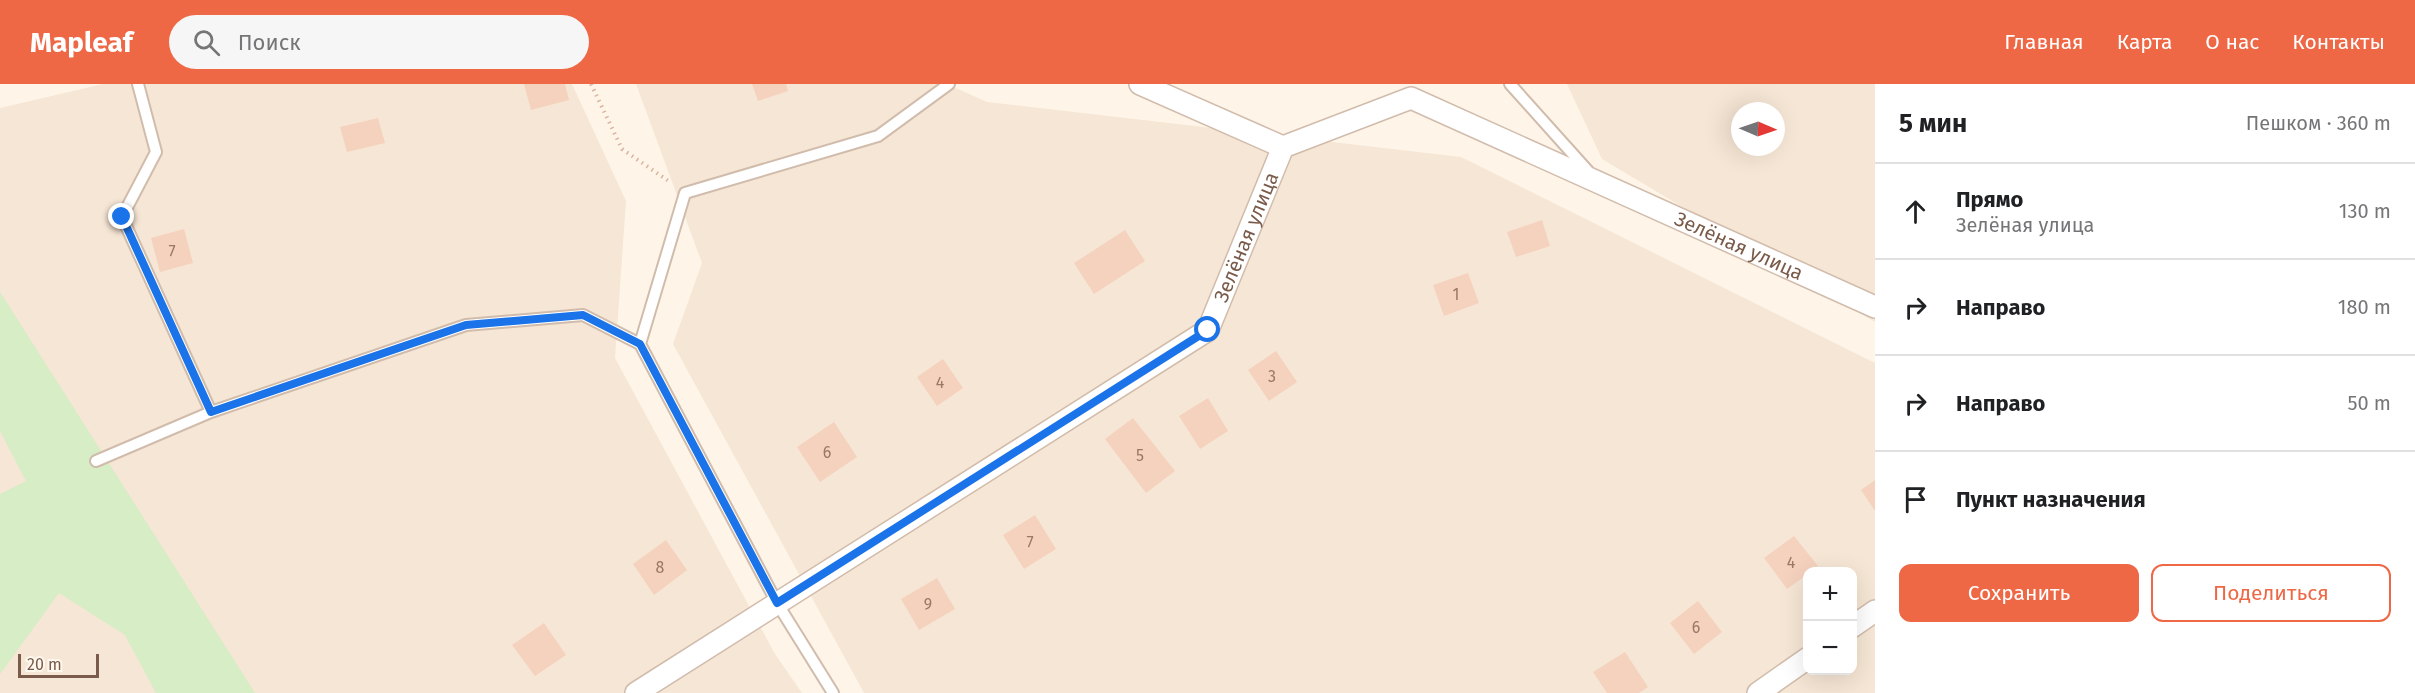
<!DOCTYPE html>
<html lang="ru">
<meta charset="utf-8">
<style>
:root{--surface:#fff;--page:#f6f6f6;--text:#202124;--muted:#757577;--line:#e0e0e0;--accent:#ee6846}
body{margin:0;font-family:"Fira Sans",sans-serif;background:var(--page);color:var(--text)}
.controls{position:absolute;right:18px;bottom:18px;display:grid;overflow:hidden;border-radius:12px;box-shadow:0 6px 24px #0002}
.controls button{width:54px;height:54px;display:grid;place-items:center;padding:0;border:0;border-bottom:2px solid var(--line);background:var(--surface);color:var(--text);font:30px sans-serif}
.compass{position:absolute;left:1731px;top:18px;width:54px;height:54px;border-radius:50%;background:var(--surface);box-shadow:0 6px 24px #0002;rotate:92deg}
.scale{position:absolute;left:18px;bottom:15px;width:81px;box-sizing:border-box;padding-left:6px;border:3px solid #7a5a49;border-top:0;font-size:16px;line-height:21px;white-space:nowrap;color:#7a5a49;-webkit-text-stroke:4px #fff8ef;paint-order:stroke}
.stop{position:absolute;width:18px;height:18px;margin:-14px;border:4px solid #1a73e8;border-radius:50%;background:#fff}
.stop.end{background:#1a73e8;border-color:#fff;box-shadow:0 2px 6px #0008}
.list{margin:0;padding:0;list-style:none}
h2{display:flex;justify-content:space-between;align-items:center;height:78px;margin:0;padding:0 24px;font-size:26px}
h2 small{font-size:20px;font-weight:400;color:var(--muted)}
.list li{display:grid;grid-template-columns:39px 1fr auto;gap:18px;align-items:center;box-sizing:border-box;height:96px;padding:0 24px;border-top:2px solid var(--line)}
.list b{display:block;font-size:22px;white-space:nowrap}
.list p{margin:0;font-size:20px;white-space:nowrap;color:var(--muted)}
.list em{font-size:20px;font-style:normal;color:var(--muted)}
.actions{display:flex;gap:12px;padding:18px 24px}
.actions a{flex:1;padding:14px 0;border:2px solid var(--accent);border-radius:12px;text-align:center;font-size:21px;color:var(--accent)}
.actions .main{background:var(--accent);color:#fff}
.icon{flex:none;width:33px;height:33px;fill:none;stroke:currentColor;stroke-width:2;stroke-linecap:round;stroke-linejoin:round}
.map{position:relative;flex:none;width:1875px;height:609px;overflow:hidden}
header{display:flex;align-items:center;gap:36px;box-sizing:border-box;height:84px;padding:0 30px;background:var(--accent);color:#fff}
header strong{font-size:28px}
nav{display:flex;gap:33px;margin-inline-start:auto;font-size:21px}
.search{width:420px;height:54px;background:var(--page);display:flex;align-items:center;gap:15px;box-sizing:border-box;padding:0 21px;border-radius:33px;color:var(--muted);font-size:22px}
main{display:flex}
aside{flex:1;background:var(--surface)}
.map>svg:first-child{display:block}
</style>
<header>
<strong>Mapleaf</strong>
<div class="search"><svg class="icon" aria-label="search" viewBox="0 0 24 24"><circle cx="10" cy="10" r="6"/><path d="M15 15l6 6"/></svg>Поиск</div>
<nav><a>Главная</a><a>Карта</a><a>О нас</a><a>Контакты</a></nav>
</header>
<main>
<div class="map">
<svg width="1875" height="609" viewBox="0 0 1875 609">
<rect width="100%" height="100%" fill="#fef5e8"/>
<!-- residential -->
<path fill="#f6e6d5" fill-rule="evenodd" d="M 103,0 L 572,0 L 626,117 L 615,274 L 775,570 L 802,609 L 0,609 L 0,24 Z
M 636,0 L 947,0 L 987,18 L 1461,73 L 1875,279 L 1875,609 L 864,609 L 673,260 L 702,179 ZM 1808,488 L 1852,488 L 1852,586 L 1808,586 Z
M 1567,0 L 1875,0 L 1875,238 L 1602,75 ZM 1740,27 L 1776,27 L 1776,63 L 1740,63 Z"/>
<!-- green -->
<path fill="#d6edc5" d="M 0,208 L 255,609 L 156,609 L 125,551 L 59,509 L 0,590 L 0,410 L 26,397 L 0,347 Z"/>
<!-- building -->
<path fill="#f5d2be" d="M 524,0 L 565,0 L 569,16 L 531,26 Z
M 752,0 L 786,0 L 788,7 L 758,17 Z
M 378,34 L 385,59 L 347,68 L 340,43 Z
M 1542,136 L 1550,162 L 1516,173 L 1507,148 Z
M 184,145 L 193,179 L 160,188 L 151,154 Z
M 1125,146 L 1145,177 L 1094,210 L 1074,179 Z
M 1468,189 L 1479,219 L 1444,232 L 1433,201 Z
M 1276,267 L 1297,298 L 1269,317 L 1248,286 Z
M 943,275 L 963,304 L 937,322 L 917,293 Z
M 1208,314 L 1228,347 L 1200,365 L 1179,332 Z
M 1133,334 L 1175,387 L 1146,409 L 1105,355 Z
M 834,338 L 857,373 L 820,398 L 797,363 Z
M 1875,396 L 1875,427 L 1861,406 Z
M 1035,431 L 1056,465 L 1024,485 L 1003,451 Z
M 1794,452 L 1818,482 L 1808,488 L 1808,490 L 1787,505 L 1764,474 Z
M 666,456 L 687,486 L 654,511 L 633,480 Z
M 937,494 L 955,525 L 919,546 L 901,515 Z
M 1698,517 L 1722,548 L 1694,570 L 1670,539 Z
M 544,539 L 566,571 L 535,592 L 512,561 Z
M 1625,568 L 1648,603 L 1639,609 L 1607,609 L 1593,588 Z"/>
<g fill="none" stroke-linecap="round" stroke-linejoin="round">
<defs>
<path id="lane" d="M 138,0 L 156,68 L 122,133 L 211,328 L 466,241 L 583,231 L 640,260
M 1510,0 L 1588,87
M 96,377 L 211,328
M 833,609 L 777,519 L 640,260 L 685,109 L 878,52 L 949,0"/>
<g id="street">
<path d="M 1140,0 L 1283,63"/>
<path d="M 1852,543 L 1875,527"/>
<path id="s1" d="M 636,609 L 1208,246 L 1283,63 L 1411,14 L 1875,223"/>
<path d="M 1758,609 L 1808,574"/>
</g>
</defs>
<!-- lane casing -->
<use href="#lane" stroke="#d1bcac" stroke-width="14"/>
<!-- street casing -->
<use href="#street" stroke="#d1bcac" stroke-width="24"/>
<!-- path -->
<path stroke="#dab5a0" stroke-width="4" stroke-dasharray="1.5 4.5" stroke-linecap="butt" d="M 591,0 L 622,65 L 670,98"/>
<!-- lane -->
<use href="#lane" stroke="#fff" stroke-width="10"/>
<!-- street -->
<use href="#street" stroke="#fff" stroke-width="21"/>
</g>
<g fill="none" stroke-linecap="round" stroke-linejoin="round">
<!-- route -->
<path stroke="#1a73e8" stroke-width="8" d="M 122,133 L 211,328 L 466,241 L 583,231 L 640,260 L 777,519 L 1208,246"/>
</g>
<g text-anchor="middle" stroke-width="5" stroke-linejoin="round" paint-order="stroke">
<!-- number labels -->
<g font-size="16" fill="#997866">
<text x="172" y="173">7</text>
<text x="1456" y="216">1</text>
<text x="1272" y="298">3</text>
<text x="940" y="304">4</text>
<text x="827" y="374">6</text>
<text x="1140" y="377">5</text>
<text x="1030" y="464">7</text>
<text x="1791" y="484">4</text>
<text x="660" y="489">8</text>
<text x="928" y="526">9</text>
<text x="1696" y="549">6</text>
</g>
<!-- street labels -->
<g font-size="20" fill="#7a5a49" stroke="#fff8ef">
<text dy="7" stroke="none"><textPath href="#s1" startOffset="778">Зелёная улица</textPath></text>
<text dy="7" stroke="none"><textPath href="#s1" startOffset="1372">Зелёная улица</textPath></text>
</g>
</g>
</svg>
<div class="controls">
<button>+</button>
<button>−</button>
</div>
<svg class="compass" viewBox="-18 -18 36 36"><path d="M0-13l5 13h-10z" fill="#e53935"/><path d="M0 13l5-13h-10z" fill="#757577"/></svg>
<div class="scale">20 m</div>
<div class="stop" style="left:1208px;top:246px"></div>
<div class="stop end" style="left:122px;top:133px"></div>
</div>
<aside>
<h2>5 мин<small>Пешком · 360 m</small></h2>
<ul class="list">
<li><svg class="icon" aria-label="ahead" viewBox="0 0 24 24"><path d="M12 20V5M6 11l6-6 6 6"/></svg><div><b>Прямо</b><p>Зелёная улица</p></div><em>130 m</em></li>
<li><svg class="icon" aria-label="right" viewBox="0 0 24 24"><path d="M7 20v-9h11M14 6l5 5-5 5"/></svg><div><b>Направо</b></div><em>180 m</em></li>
<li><svg class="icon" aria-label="right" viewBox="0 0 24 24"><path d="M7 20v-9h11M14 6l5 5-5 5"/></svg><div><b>Направо</b></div><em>50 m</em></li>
<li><svg class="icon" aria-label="arrive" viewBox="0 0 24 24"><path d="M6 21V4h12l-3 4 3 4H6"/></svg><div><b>Пункт назначения</b></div></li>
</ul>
<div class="actions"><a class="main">Сохранить</a><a>Поделиться</a></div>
</aside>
</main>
